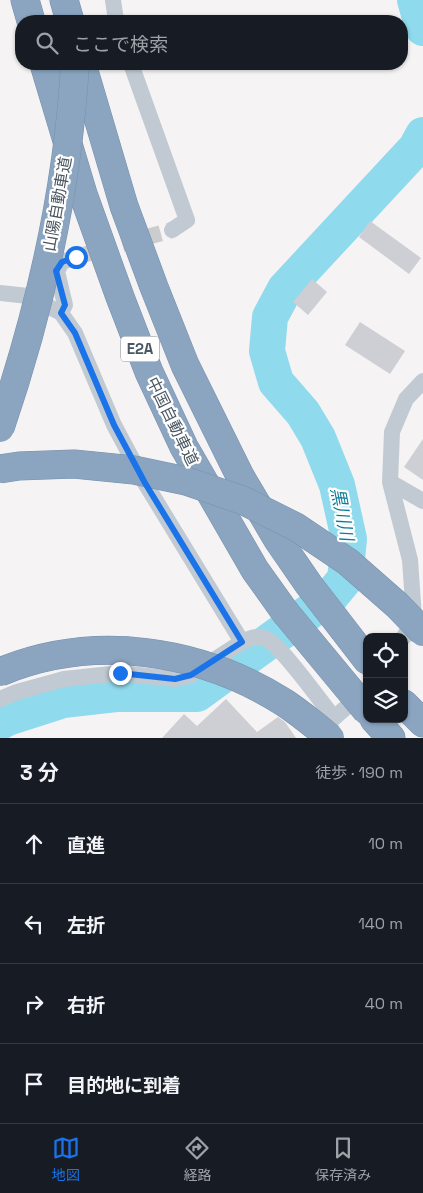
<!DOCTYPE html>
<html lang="ja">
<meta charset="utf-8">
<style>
:root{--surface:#171b24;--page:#242831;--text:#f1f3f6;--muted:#9ea1a6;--line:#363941;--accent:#1a73e8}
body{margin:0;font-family:"Space Grotesk","Noto Sans JP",sans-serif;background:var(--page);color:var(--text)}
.controls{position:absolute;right:15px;bottom:15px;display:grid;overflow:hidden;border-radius:10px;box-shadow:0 1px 4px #0004}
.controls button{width:45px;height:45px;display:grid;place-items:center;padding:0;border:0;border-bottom:1px solid var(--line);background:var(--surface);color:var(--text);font:25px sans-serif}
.stop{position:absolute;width:15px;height:15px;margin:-11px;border:4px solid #1a73e8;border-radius:50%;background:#fff}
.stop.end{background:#1a73e8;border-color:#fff;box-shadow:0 1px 5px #0008}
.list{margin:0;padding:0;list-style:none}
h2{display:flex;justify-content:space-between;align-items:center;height:65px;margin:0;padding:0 20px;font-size:21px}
h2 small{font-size:16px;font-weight:400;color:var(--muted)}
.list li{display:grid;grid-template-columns:32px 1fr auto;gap:15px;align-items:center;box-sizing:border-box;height:80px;padding:0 20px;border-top:1px solid var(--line)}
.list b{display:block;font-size:19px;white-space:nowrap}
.list em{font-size:16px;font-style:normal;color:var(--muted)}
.icon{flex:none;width:28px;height:28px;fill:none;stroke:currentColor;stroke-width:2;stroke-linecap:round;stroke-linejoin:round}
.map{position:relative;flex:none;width:423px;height:738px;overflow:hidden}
.search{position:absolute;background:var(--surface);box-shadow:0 1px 4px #0004;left:15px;right:15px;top:15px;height:55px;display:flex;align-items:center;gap:12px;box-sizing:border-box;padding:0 18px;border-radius:20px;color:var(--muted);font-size:19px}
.sheet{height:385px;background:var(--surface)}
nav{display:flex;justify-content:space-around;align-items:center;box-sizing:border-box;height:70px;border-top:1px solid var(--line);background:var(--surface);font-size:14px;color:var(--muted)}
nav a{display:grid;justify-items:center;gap:2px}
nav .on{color:var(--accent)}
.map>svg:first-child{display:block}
</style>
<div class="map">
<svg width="423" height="738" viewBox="0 0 423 738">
<rect width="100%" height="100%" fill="#f5f3f3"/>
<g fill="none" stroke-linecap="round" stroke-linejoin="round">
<!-- river -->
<path stroke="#90daee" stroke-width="36" d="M 415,0 L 423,28
M 0,722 L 7,718 L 63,700 L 116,694 L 197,694 L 331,596 L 345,579 L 349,539 L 337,485 L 318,438 L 303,413 L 276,382 L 267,351 L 270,317 L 285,289 L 416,148 L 423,135"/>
</g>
<!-- building -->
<path fill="#cdcfd5" d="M 370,221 L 421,258 L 409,274 L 359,237 Z
M 312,279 L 327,292 L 308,315 L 293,302 Z
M 360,322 L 405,351 L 390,374 L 345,345 Z
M 423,439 L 423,480 L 404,467 Z
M 226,699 L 257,732 L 278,717 L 285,722 L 296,738 L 162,738 L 184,714 L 197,726 Z"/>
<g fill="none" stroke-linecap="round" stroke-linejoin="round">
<!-- street-tunnel -->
<path stroke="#caccce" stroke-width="16" stroke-dasharray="16 8" stroke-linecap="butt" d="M 76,257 L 172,230"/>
<defs>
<path id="highway" d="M 25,0 L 31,21
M 64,0 L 70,21
M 44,64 L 83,194 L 120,297 L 149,372 L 184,447 L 255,570 L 285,612
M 82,64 L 124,206 L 154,287 L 185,365 L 240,476 L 278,540 L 309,585 L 367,660
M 404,704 L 423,723
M 374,719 L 391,738"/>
</defs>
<!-- highway casing -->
<use href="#highway" stroke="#7690ad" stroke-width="29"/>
<!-- street -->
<path stroke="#c1cad2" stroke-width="16" d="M 113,0 L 116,21
M 131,64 L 187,220 L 172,230
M 0,293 L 28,296 L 61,313 L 75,333 L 114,425 L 145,483 L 242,642 C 249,639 256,635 264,638 C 280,643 321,702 334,718
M 61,313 L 65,305 L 57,271 L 62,262 L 76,257
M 390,482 L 423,501
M 404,637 L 414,617 L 410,560 L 390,482 L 392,432 L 406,399 L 423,381
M 0,699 L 17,692 L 64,679 L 120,673 L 175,679 L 191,675 L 242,642
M 327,726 L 334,718 L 367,689"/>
<!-- highway -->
<use href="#highway" stroke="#8ba5c1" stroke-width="28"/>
<defs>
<path id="highway-bridge" d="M 0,428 C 40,311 68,187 75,64
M 0,469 L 19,466 L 74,464 L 134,470 L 186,481 L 242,500 L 296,527 L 348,562 L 397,605 L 423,632
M 285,612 L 367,711
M 0,672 C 94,633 200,649 285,703 C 301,714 316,726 330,738"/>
</defs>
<!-- highway-bridge casing -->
<use href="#highway-bridge" stroke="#7690ad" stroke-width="29" stroke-linecap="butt"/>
<!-- highway-bridge -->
<use href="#highway-bridge" stroke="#8ba5c1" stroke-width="28"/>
</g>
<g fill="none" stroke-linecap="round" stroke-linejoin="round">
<!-- route -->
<path stroke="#1a73e8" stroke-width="6" d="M 76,257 L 62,262 L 56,271 L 65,305 L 61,313 L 75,333 L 114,425 L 145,483 L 242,642 L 191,675 L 175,679 L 120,673"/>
</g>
<g text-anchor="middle" stroke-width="4.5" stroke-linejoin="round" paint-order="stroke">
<!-- shield labels -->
<rect fill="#fff" stroke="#808990" stroke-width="1" x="121" y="336.5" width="38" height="25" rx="4"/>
<g font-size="15" font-weight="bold" fill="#4a5661">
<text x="140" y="354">E2A</text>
</g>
<!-- street labels -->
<g font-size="16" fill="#4a5661" stroke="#fff">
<text transform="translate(57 204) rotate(-80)" y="6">山陽自動車道</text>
<text transform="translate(173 421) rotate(64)" y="6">中国自動車道</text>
</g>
<!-- water labels -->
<g font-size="18" font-style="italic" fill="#0c7c9b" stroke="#fff">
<text transform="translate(342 514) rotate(79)" y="6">黒川川</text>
</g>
</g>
</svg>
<div class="controls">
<button><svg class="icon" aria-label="locate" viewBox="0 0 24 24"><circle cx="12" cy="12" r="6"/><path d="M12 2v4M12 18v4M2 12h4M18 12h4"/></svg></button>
<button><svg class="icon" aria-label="layers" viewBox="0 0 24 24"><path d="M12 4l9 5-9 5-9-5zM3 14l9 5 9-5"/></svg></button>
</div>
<div class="stop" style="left:76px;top:257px"></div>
<div class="stop end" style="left:120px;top:673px"></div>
<div class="search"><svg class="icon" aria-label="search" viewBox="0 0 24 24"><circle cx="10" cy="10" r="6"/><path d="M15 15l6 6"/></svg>ここで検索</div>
</div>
<section class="sheet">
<h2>3 分<small>徒歩 · 190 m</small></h2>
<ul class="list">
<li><svg class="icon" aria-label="ahead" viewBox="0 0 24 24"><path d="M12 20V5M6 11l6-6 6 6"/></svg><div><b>直進</b></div><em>10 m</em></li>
<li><svg class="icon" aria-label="left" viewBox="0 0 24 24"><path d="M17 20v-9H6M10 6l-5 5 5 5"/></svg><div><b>左折</b></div><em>140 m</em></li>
<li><svg class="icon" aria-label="right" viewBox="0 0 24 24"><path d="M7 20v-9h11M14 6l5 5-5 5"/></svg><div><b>右折</b></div><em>40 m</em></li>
<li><svg class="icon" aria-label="arrive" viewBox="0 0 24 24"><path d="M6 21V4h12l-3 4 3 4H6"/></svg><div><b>目的地に到着</b></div></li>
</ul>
</section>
<nav>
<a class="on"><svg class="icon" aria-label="map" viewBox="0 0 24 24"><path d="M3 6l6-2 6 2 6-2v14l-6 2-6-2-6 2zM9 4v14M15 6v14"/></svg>地図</a>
<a><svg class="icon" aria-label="directions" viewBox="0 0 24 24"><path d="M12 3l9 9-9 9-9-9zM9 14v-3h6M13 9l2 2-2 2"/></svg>経路</a>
<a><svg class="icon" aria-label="saved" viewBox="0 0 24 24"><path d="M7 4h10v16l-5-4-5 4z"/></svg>保存済み</a>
</nav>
